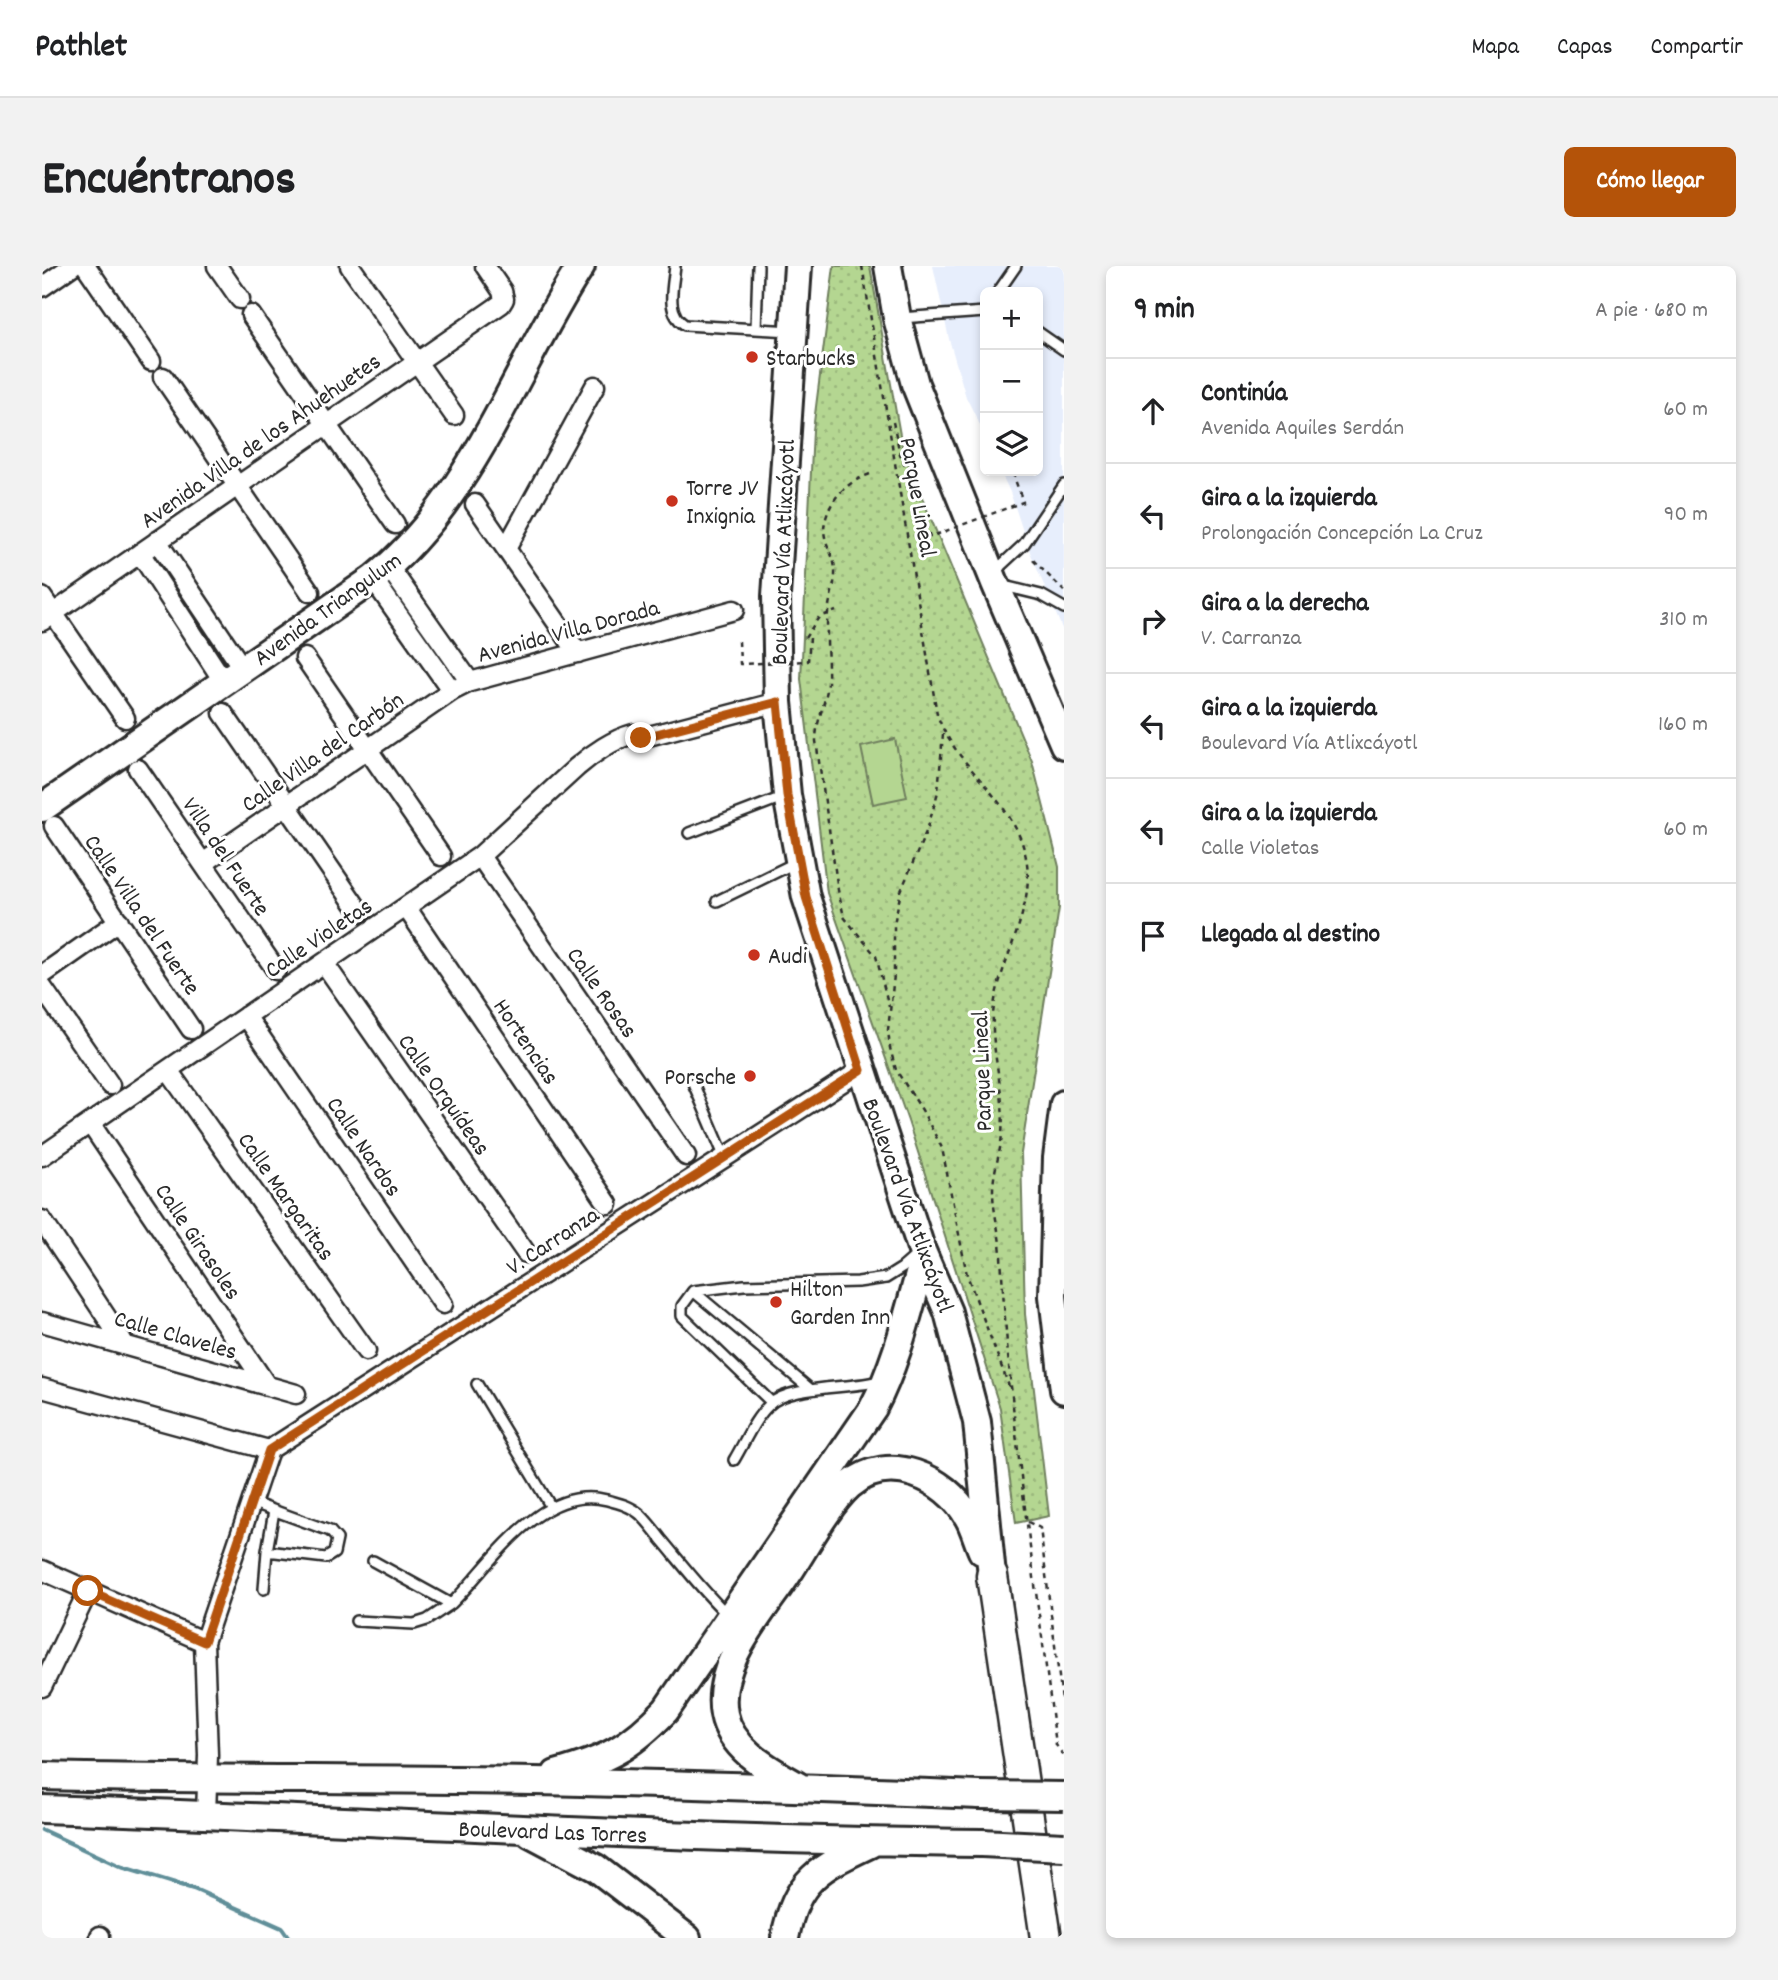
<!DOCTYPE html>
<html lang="es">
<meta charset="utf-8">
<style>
:root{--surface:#fff;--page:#f2f2f2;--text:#202124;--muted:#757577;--line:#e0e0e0;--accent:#b45309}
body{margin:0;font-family:Dekko,sans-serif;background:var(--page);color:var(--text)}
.controls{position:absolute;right:21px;top:21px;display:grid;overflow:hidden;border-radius:10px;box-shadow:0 4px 10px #0003}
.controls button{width:63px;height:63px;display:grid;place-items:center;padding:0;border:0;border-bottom:2px solid var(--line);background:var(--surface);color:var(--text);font:35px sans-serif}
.stop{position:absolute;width:21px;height:21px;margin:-16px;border:5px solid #b45309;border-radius:50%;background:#fff}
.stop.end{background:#b45309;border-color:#fff;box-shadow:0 2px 7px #0008}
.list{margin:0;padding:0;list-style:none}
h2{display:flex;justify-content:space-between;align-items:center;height:91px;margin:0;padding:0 28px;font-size:30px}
h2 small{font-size:23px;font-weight:400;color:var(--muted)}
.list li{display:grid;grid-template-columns:46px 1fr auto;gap:21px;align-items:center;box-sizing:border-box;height:105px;padding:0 28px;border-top:2px solid var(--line)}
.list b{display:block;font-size:26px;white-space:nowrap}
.list p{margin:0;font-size:23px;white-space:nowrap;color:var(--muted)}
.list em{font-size:23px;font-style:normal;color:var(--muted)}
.icon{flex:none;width:38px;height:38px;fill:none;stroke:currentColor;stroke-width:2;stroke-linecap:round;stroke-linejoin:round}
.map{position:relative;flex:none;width:1022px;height:1672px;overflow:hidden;border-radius:10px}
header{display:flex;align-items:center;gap:42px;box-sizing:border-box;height:98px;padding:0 35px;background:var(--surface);border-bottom:2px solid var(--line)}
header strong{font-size:33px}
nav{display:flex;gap:38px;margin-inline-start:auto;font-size:24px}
.intro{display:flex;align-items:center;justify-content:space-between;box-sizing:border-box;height:168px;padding:0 42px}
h1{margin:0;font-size:49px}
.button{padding:18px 32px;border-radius:10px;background:var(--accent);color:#fff;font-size:24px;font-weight:700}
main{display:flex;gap:42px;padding:0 42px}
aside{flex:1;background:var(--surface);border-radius:10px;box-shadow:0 4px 10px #0003}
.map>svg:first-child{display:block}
</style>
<header>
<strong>Pathlet</strong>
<nav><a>Mapa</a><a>Capas</a><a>Compartir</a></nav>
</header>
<div class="intro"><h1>Encuéntranos</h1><a class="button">Cómo llegar</a></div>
<main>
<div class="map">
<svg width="1022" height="1672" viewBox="0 0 1022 1672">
<defs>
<pattern id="grass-dots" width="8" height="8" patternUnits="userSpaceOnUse" patternTransform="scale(1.75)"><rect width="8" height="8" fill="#b4d691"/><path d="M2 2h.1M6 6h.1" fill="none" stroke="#9bb87d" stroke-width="1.8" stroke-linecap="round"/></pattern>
</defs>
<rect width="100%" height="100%" fill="#fff"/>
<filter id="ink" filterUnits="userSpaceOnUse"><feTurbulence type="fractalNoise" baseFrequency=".0143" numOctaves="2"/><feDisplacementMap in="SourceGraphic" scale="14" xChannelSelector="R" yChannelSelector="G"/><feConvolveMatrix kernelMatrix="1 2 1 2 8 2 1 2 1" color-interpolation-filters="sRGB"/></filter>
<g filter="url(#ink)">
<!-- built -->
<path fill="#e7eefc" d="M 891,0 L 1022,0 L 1022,367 L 988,286 L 968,226 L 958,205 L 996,205 L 996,26 L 943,26 L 943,169 L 924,131 L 907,73 Z"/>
<!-- grass -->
<path fill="url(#grass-dots)" stroke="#70805e" stroke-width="2" d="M 792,0 L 828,0 L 861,186 L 990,495 L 1017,601 L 1017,642 L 979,887 L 983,1048 L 1007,1250 L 974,1257 L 958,1142 L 866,855 L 785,627 L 759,413 L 771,164 Z"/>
<!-- garden -->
<path fill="#b4d691" stroke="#70805e" stroke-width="2" d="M 853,473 L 865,531 L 831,538 L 819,481 Z"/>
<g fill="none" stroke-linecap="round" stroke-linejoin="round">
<!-- stream -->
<path stroke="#608f99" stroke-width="4.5" d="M 0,1564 L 80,1601 L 152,1623 L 240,1662 L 247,1672"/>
<defs>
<path id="service" d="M 633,0 C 631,21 623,47 643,59 L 750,65
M 956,26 L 974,0
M 858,52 L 943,46
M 714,63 L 716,0
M 996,66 L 1022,84
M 951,307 L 982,278 L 1022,219
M 958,319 L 999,329 L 1022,342
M 647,567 L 743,530
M 675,635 L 755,596
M 651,817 L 683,892
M 651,1025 L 702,1019 L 816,1016 L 844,1012 L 860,1002 L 876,988
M 435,1118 L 509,1241
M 729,1136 L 640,1050 L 640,1040 L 651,1025 L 768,1123
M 692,1194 C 703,1176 712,1153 727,1139 C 747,1119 809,1123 837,1115
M 209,1236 L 288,1265 L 295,1273 L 292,1287 L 284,1292 L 225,1285
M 331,1295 L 409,1338 C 450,1298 498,1217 565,1234 C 577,1237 589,1240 599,1249 C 606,1256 613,1265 619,1273 C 641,1299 662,1327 687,1350
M 222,1323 L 225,1285 L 232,1245
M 314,1355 L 372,1358 L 385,1354 L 409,1338"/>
<path id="minor" d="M 44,0 L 109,95
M 175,0 L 198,33
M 308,0 L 412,149
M 0,21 L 30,0
M 209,49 L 353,258
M 121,111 L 268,326
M 433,238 L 536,387
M 115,275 L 201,403
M 464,283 L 553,120
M 98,287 L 182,416
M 347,301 L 428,416
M 331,313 L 410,425
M 0,331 L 83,452
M 0,355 L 459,38 L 462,33 L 460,25 L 443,0
M 263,392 L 399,590
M 181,447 L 318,646
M 96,503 L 234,704
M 12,560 L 149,763
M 438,590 L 644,890
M 161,597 L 410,425 L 428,416 L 692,344
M 364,641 L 566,938
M 282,697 L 484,987
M 0,709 L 77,655
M 0,721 L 68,819
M 204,750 L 401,1038
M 126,804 L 324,1085
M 48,857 L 225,1120
M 0,890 L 438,590 L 535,501 C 550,488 572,473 591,468 L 599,472 L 736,436
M 0,954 L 83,1079
M 0,1056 L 254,1128
M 0,1122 L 227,1184
M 227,1184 L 819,804
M 0,1304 L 162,1376
M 0,1421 L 46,1325
M 164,1549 L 166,1489 L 162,1376 L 227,1184
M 58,1672 L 58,1670"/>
<path id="secondary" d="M 756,0 L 734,330 L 736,436 L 745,529 L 764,631 L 880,985 L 906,1046 L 935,1156 L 950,1310
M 846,0 L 855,52 L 873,118 L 953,317 L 1022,479
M 0,542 L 331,313 C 430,235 472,103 539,0
M 1022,838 L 1015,892 L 1011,1030 L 1022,1124
M 514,1508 C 564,1494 588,1482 624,1444 L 831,1142 C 856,1094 867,1042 882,991
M 0,1510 C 164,1514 328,1512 492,1515 C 641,1518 789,1523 937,1529
M 756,1520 C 727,1503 689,1484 682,1448 C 672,1398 721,1346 747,1306 C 764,1280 786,1239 808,1219 C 847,1186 903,1211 926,1251 C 932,1261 935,1274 940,1285
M 0,1543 C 313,1553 626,1574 940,1577
M 488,1567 L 554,1602 L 645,1672
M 743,1672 C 754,1613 777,1602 828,1578"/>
<path id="primary" d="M 950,1310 L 1004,1672"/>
</defs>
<!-- service casing -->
<use href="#service" stroke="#2b2b2b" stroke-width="14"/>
<!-- minor casing -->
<use href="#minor" stroke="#2b2b2b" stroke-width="23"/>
<!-- secondary casing -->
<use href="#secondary" stroke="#2b2b2b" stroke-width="32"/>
<!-- primary casing -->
<use href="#primary" stroke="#2b2b2b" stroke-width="35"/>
<!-- path -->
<path stroke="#2b2b2b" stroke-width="2.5" stroke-dasharray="5 5" stroke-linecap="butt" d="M 820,0 L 895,448 C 912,500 970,532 983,587 C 997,642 955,695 951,749 C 949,788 964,828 960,867 C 959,886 951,905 951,925 C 951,946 958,967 959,989 C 967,1153 994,1316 1014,1479 L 1022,1490
M 851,156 L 858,188 L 874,229
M 828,208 C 806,216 791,229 784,252 C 777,275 792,284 793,304 C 794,317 787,333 786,347 C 783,370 787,394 786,417 C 784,437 774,454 774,475 L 796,624 L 802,651 L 834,690 L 847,741
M 991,294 L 1022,325
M 763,372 L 777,351 L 794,345
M 901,468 L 896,526 L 886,561 L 859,625 L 852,658 L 852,709 L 846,764 L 848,782 L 854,804 L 880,844 L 900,882 L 925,1009 L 968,1123
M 986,1256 L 998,1262 L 1022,1450"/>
<!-- service -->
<use href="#service" stroke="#fff" stroke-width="9"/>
<!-- minor -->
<use href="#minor" stroke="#fff" stroke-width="18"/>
<!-- secondary -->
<use href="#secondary" stroke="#fff" stroke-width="26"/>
<!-- primary -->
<use href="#primary" stroke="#fff" stroke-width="30"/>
<defs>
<path id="secondary-bridge" d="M 937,1529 L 1022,1530
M 940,1577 L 1022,1581"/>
</defs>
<!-- secondary-bridge casing -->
<use href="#secondary-bridge" stroke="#2b2b2b" stroke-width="32" stroke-linecap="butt"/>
<!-- path-bridge -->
<path stroke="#2b2b2b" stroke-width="2.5" stroke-dasharray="5 5" stroke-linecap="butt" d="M 874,229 L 888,271 L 981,236 L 970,205
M 697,375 L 698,398 L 766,395 L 768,372"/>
<!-- secondary-bridge -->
<use href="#secondary-bridge" stroke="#fff" stroke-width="26"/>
</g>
</g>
<g fill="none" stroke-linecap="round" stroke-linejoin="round" filter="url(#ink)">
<!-- route -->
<path stroke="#b45309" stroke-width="9" d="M 46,1325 L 162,1376 L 227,1184 L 819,804 L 764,631 L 745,529 L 736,436 L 599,472"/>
</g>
<!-- markers -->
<g fill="#c8321e" stroke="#fff" stroke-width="2.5">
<circle cx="710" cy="91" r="7"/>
<circle cx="630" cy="235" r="7"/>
<circle cx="712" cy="689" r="7"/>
<circle cx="708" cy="810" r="7"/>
<circle cx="734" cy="1036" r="7"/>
</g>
<g text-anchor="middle" stroke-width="6" stroke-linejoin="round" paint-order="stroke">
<!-- poi labels -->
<g font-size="24" fill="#2b2b2b" stroke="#fff" text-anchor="start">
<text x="724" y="99">Starbucks</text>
<text x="644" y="229">Torre JV<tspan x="644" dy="28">Inxignia</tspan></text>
<text x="726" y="697">Audi</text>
<text x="694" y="818" text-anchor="end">Porsche</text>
<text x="748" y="1030">Hilton<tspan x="748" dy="28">Garden Inn</tspan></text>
</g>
<!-- street labels -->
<g font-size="24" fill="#2b2b2b" stroke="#fff">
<text transform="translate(218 174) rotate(-35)" y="8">Avenida Villa de los Ahuehuetes</text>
<text transform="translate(877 231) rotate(80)" y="8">Parque Lineal</text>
<text transform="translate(740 286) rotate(-88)" y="8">Boulevard Vía Atlixcáyotl</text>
<text transform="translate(285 342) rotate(-36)" y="8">Avenida Triangulum</text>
<text transform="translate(526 364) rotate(-15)" y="8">Avenida Villa Dorada</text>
<text transform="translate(280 485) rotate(-35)" y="8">Calle Villa del Carbón</text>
<text transform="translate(185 590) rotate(56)" y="8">Villa del Fuerte</text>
<text transform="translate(101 648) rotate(56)" y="8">Calle Villa del Fuerte</text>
<text transform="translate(276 671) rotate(-34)" y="8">Calle Violetas</text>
<text transform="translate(561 726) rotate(55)" y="8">Calle Rosas</text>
<text transform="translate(485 775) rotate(56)" y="8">Hortencias</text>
<text transform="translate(939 805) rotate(-92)" y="8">Parque Lineal</text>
<text transform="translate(403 828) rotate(55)" y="8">Calle Orquídeas</text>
<text transform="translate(323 880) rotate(56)" y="8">Calle Nardos</text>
<text transform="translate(245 930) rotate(55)" y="8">Calle Margaritas</text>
<text transform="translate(867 939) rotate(70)" y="8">Boulevard Vía Atlixcáyotl</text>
<text transform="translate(510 974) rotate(-33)" y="8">V. Carranza</text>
<text transform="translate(157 975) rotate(56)" y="8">Calle Girasoles</text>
<text transform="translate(134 1068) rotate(16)" y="8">Calle Claveles</text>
<text transform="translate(511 1565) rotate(2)" y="8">Boulevard Las Torres</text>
</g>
</g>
</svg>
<div class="controls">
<button>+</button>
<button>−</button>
<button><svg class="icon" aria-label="layers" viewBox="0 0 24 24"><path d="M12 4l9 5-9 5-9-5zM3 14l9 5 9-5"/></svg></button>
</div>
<div class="stop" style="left:46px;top:1325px"></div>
<div class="stop end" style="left:599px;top:472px"></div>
</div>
<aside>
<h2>9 min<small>A pie · 680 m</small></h2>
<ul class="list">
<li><svg class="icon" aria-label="ahead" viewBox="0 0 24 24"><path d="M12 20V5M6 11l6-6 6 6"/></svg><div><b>Continúa</b><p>Avenida Aquiles Serdán</p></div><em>60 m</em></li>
<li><svg class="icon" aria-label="left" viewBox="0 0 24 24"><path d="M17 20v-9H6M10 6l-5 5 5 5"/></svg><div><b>Gira a la izquierda</b><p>Prolongación Concepción La Cruz</p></div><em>90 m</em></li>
<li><svg class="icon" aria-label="right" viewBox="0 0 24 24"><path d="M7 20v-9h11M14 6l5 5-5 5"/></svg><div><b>Gira a la derecha</b><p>V. Carranza</p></div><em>310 m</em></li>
<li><svg class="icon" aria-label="left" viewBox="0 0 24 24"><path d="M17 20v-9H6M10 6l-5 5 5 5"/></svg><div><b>Gira a la izquierda</b><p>Boulevard Vía Atlixcáyotl</p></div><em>160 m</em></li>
<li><svg class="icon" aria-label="left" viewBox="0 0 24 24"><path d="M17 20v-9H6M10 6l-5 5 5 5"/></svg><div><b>Gira a la izquierda</b><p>Calle Violetas</p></div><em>60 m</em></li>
<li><svg class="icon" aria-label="arrive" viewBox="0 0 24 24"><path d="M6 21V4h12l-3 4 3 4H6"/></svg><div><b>Llegada al destino</b></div></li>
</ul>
</aside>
</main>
